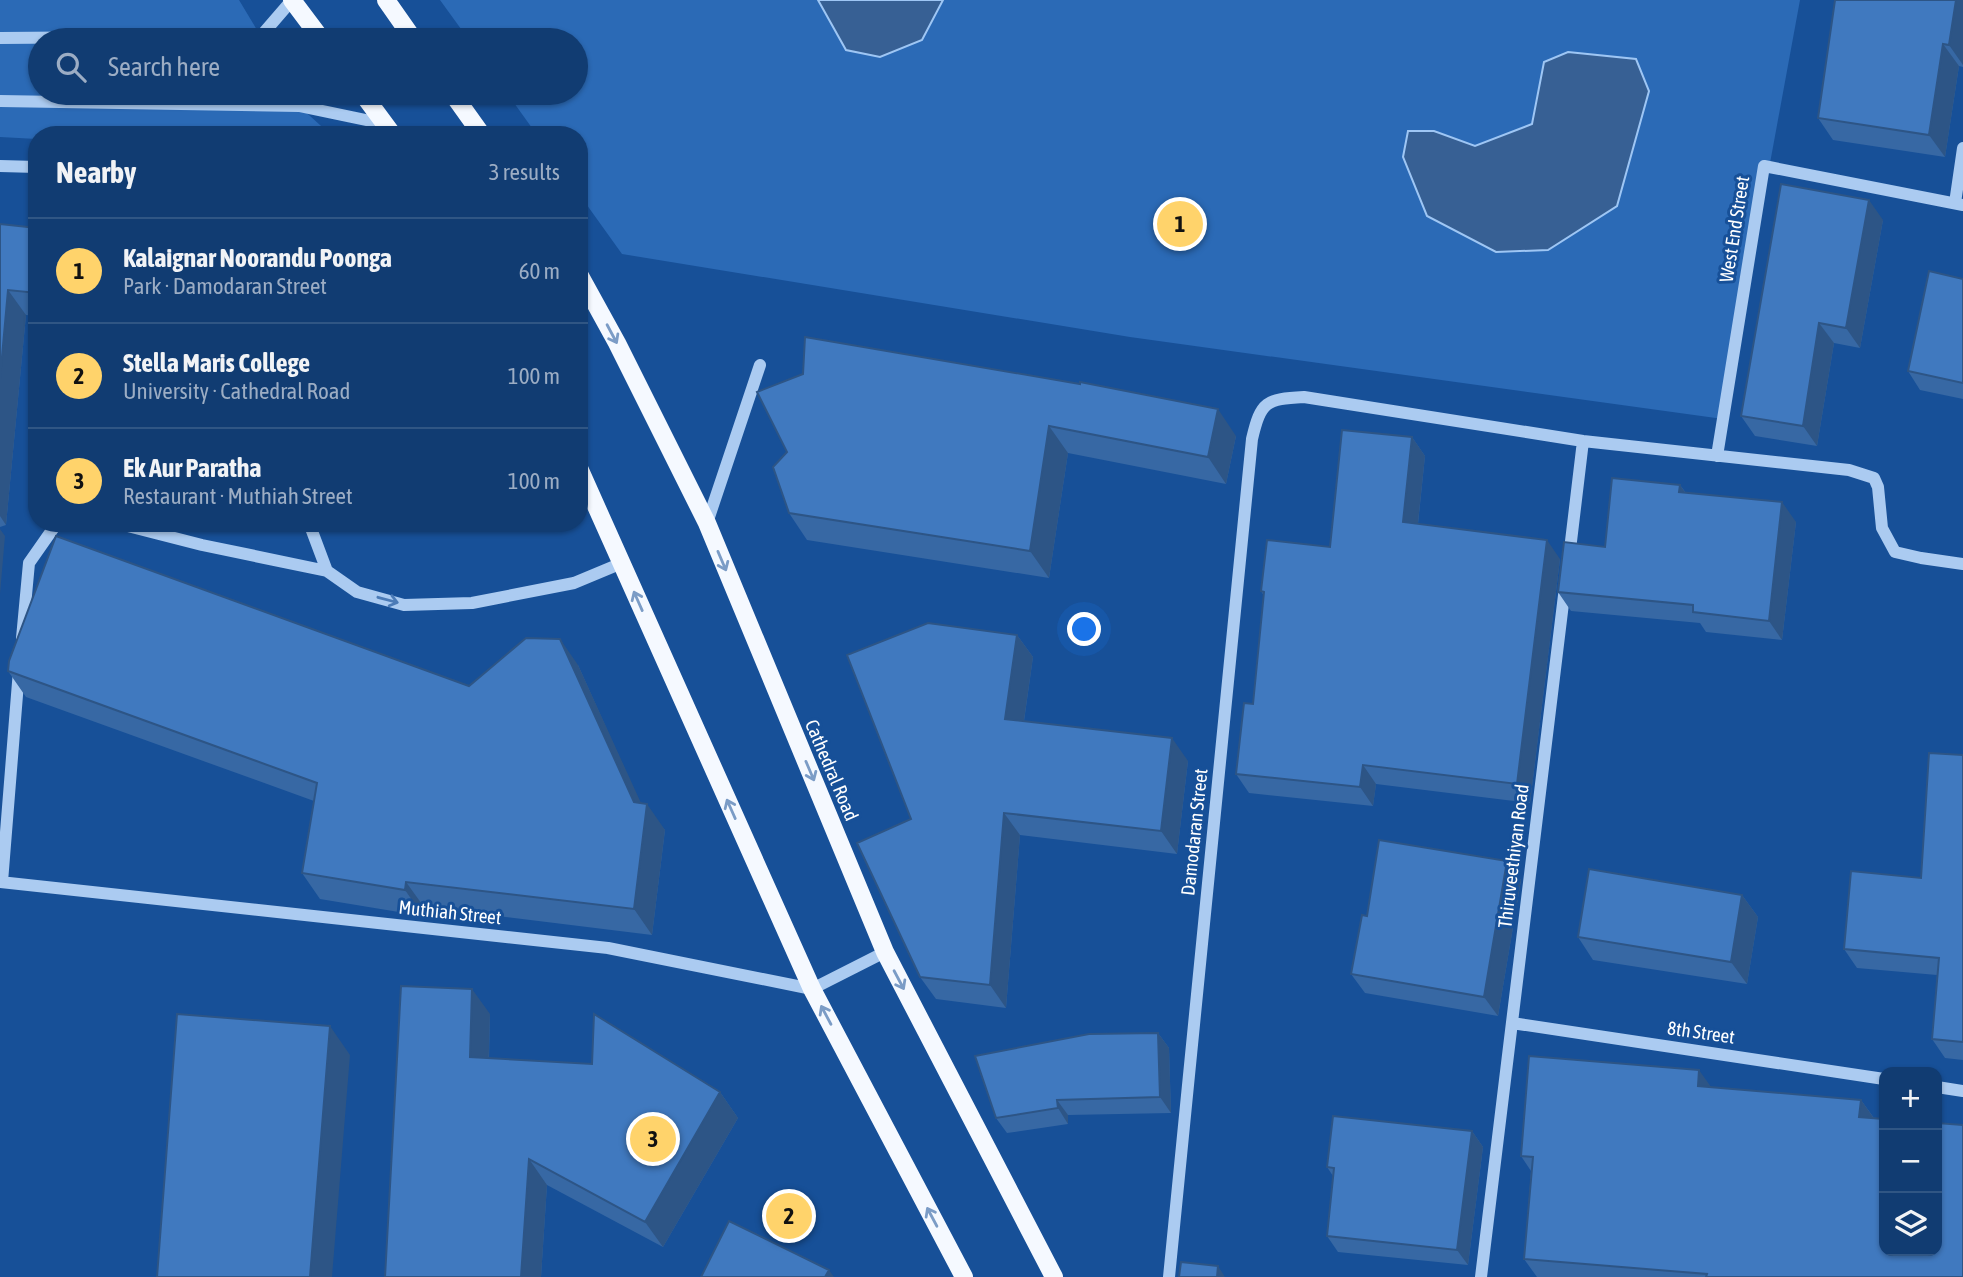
<!DOCTYPE html>
<meta charset="utf-8">
<style>
:root{--surface:#113c72;--page:#1e477a;--text:#f1f3f6;--muted:#9cadc4;--line:#305684;--accent:#ffd36b}
body{margin:0;font-family:"Asap Condensed",sans-serif;background:var(--page);color:var(--text)}
.controls{position:absolute;right:21px;bottom:21px;display:grid;overflow:hidden;border-radius:14px;box-shadow:0 2px 5px #0004}
.controls button{width:63px;height:63px;display:grid;place-items:center;padding:0;border:0;border-bottom:2px solid var(--line);background:var(--surface);color:var(--text);font:35px sans-serif}
.you{position:absolute;left:1085px;top:630px;width:24px;height:24px;margin:-18px;border:5px solid #fff;border-radius:50%;background:#1a73e8;box-shadow:0 0 0 10px #1a73e833}
.badge{display:grid;place-items:center;width:46px;height:46px;border-radius:50%;background:var(--accent);color:#111;font-size:23px;font-weight:700}
.pin{position:absolute;translate:-50% -50%;border:4px solid #fff;box-shadow:0 2px 7px #0006}
.list{margin:0;padding:0;list-style:none}
h2{display:flex;justify-content:space-between;align-items:center;height:91px;margin:0;padding:0 28px;font-size:30px}
h2 small{font-size:23px;font-weight:400;color:var(--muted)}
.list li{display:grid;grid-template-columns:46px 1fr auto;gap:21px;align-items:center;box-sizing:border-box;height:105px;padding:0 28px;border-top:2px solid var(--line)}
.list b{display:block;font-size:26px;white-space:nowrap}
.list p{margin:0;font-size:23px;white-space:nowrap;color:var(--muted)}
.list em{font-size:23px;font-style:normal;color:var(--muted)}
.icon{flex:none;width:38px;height:38px;fill:none;stroke:currentColor;stroke-width:2;stroke-linecap:round;stroke-linejoin:round}
.map{position:relative;flex:none;width:1963px;height:1277px;overflow:hidden}
.search{position:absolute;background:var(--surface);box-shadow:0 2px 5px #0004;left:28px;top:28px;width:560px;height:77px;display:flex;align-items:center;gap:18px;box-sizing:border-box;padding:0 24px;border-radius:38px;color:var(--muted);font-size:26px}
.panel{position:absolute;background:var(--surface);box-shadow:0 2px 5px #0004;left:28px;top:126px;width:560px;height:406px;border-radius:28px}
.map>svg:first-child{display:block}
</style>
<div class="map">
<svg width="1963" height="1277" viewBox="0 0 1963 1277">
<rect width="100%" height="100%" fill="#175098"/>
<!-- green -->
<path fill="#2b6ab6" d="M 0,0 L 239,0 L 263,40 L 40,40 L 40,93 L 292,93 L 299,106 L 331,135 L 37,135 L 37,139 L 0,137 Z
M 440,0 L 1800,0 L 1723,419 L 1130,337 L 622,254 L 579,194 L 579,135 L 537,135 L 507,93 L 576,93 L 576,40 L 469,40 Z"/>
<!-- water -->
<path fill="#376094" stroke="#9ec6f4" stroke-width="2" d="M 818,0 L 943,0 L 922,40 L 880,57 L 846,50 Z
M 1568,52 L 1636,59 L 1649,91 L 1617,206 L 1548,250 L 1496,252 L 1427,216 L 1403,157 L 1408,131 L 1434,131 L 1475,146 L 1532,124 L 1544,62 Z"/>
<g fill="none" stroke-linecap="round" stroke-linejoin="round">
<!-- minor -->
<path stroke="#abcbf1" stroke-width="12" d="M 0,38 L 261,36 L 292,0
M 0,101 L 299,106 L 385,124
M 0,166 L 37,167
M 1955,203 L 1963,148
M 1717,456 L 1764,166 L 1963,205
M 116,523 L 202,545 L 327,571 L 357,592 L 404,605 L 472,603 L 574,583 L 622,563
M 309,523 L 327,571
M 707,523 L 760,365
M 1569,558 L 1583,441
M 22,638 L 29,563 L 57,523
M 0,882 L 608,948 L 812,989 L 885,952
M 2,882 L 19,670
M 1512,1023 L 1884,1079
M 1937,1087 L 1963,1091
M 1169,1277 L 1252,439 C 1261,401 1266,399 1304,397 L 1583,441 L 1849,470 L 1874,478 L 1878,487 L 1882,528 L 1895,552 L 1921,558 L 1963,564
M 1481,1277 L 1565,587"/>
<!-- major -->
<path stroke="#f5f9ff" stroke-width="18" d="M 292,0 L 322,40
M 386,0 L 414,40
M 362,93 L 393,135
M 452,93 L 482,135
M 579,274 L 617,343 L 707,523 L 885,952 L 1054,1277
M 579,468 L 812,989 L 964,1277"/>
</g>
<!-- wall -->
<path fill="#3768a4" d="M 1963,0 L 1963,67 L 1959,66 L 1945,157 L 1833,140 L 1818,118 Z
M 1883,220 L 1860,348 L 1834,343 L 1817,446 L 1755,436 L 1741,416 Z
M 0,224 L 37,228 L 37,316 L 26,315 L 6,525 L 0,527 Z
M 1963,279 L 1963,399 L 1920,390 L 1908,371 Z
M 757,392 L 1236,436 L 1226,484 L 1068,453 L 1049,578 L 807,540 L 789,513 L 787,452 Z
M 1412,437 L 1425,456 L 1418,524 L 1560,559 L 1530,803 L 1376,784 L 1373,806 L 1249,793 L 1236,774 L 1253,704 L 1264,596 L 1261,591 L 1330,547 Z
M 1680,485 L 1686,493 L 1796,522 L 1782,640 L 1706,632 L 1700,623 L 1571,611 L 1558,592 L 1605,547 Z
M 1017,635 L 1033,657 L 1024,721 L 1188,761 L 1177,854 L 1020,835 L 1006,1008 L 936,999 L 920,977 Z
M 578,665 L 640,803 L 665,830 L 652,935 L 424,907 L 423,916 L 320,899 L 302,873 L 314,801 L 26,697 L 8,671 L 469,686 Z
M 1963,755 L 1963,1060 L 1945,1058 L 1932,1039 L 1937,975 L 1857,968 L 1844,949 L 1921,878 Z
M 1507,861 L 1521,880 L 1498,1016 L 1365,993 L 1351,974 L 1367,916 Z
M 1742,895 L 1758,917 L 1747,984 L 1593,960 L 1578,937 Z
M 490,1014 L 489,1058 L 720,1092 L 738,1118 L 663,1247 L 547,1185 L 541,1277 L 385,1277 Z
M 1158,1033 L 1169,1048 L 1171,1113 L 1068,1115 L 1068,1124 L 1007,1133 L 996,1118 Z
M 1711,1087 L 1861,1100 L 1874,1118 L 1963,1277 L 1537,1277 L 1524,1259 L 1531,1171 L 1521,1156 Z
M 1472,1131 L 1483,1147 L 1468,1265 L 1338,1252 L 1327,1236 L 1333,1176 L 1327,1167 Z"/>
<!-- shaded-wall -->
<path fill="#2d5586" d="M 1956,0 L 1963,0 L 1963,65 L 1949,45 Z
M 1943,44 L 1959,66 L 1945,157 L 1929,135 Z
M 1869,200 L 1883,220 L 1860,348 L 1846,328 Z
M 8,290 L 26,315 L 6,525 L 0,516 L 0,379 Z
M 1819,323 L 1834,343 L 1817,446 L 1803,426 Z
M 1218,409 L 1236,436 L 1226,484 L 1208,457 Z
M 1049,426 L 1068,453 L 1049,578 L 1030,551 Z
M 1412,437 L 1425,456 L 1416,541 L 1403,522 Z
M 1680,485 L 1693,504 L 1679,492 Z
M 1782,502 L 1796,522 L 1782,640 L 1769,621 Z
M 0,529 L 5,536 L 0,594 Z
M 1547,540 L 1560,559 L 1530,803 L 1517,784 Z
M 1017,635 L 1033,657 L 1021,741 L 1005,719 Z
M 560,639 L 578,665 L 646,814 L 647,804 L 665,830 L 652,935 L 634,909 L 634,802 Z
M 1172,738 L 1188,761 L 1177,854 L 1161,831 Z
M 1363,765 L 1376,784 L 1373,806 L 1360,787 Z
M 1004,813 L 1020,835 L 1006,1008 L 990,985 Z
M 1507,861 L 1521,880 L 1498,1016 L 1484,997 Z
M 406,882 L 424,907 L 423,916 L 405,890 Z
M 1742,895 L 1758,917 L 1747,984 L 1731,962 Z
M 472,989 L 490,1014 L 488,1082 L 470,1057 Z
M 330,1026 L 350,1055 L 332,1277 L 310,1277 Z
M 1158,1033 L 1169,1048 L 1171,1113 L 1160,1097 Z
M 1699,1070 L 1716,1094 L 1698,1086 Z
M 720,1092 L 738,1118 L 663,1247 L 645,1222 Z
M 1057,1100 L 1068,1115 L 1068,1124 L 1058,1108 Z
M 1861,1100 L 1878,1124 L 1859,1117 Z
M 1472,1131 L 1483,1147 L 1468,1265 L 1457,1250 Z
M 529,1159 L 547,1185 L 541,1277 L 521,1277 Z
M 1218,1266 L 1225,1277 L 1217,1277 Z
M 829,1270 L 834,1277 L 825,1277 Z"/>
<!-- building -->
<path fill="#4079bf" stroke="#2d5586" stroke-width="2" d="M 1835,0 L 1956,0 L 1949,45 L 1943,44 L 1929,135 L 1818,118 Z
M 1781,184 L 1869,200 L 1846,328 L 1819,323 L 1803,426 L 1741,416 Z
M 0,224 L 37,228 L 37,293 L 8,290 L 0,379 Z
M 1929,271 L 1963,279 L 1963,383 L 1908,371 Z
M 805,337 L 1080,384 L 1080,382 L 1218,409 L 1208,457 L 1049,426 L 1030,551 L 789,513 L 773,467 L 787,452 L 757,392 L 803,374 Z
M 1342,430 L 1412,437 L 1403,522 L 1547,540 L 1517,784 L 1363,765 L 1360,787 L 1236,774 L 1244,703 L 1253,704 L 1264,592 L 1261,591 L 1267,540 L 1330,547 Z
M 1612,478 L 1680,485 L 1679,492 L 1782,502 L 1769,621 L 1693,612 L 1693,605 L 1558,592 L 1564,542 L 1605,547 Z
M 56,536 L 469,686 L 526,638 L 560,639 L 634,802 L 647,804 L 634,909 L 406,882 L 405,890 L 302,873 L 317,783 L 8,671 L 9,661 Z
M 928,623 L 1017,635 L 1005,719 L 1172,738 L 1161,831 L 1004,813 L 990,985 L 920,977 L 857,843 L 911,819 L 847,655 Z
M 1929,753 L 1963,755 L 1963,1042 L 1932,1039 L 1939,958 L 1844,949 L 1851,871 L 1921,878 Z
M 1379,840 L 1507,861 L 1484,997 L 1351,974 L 1362,915 L 1367,916 Z
M 1589,869 L 1742,895 L 1731,962 L 1578,937 Z
M 401,986 L 472,989 L 470,1057 L 592,1064 L 594,1014 L 720,1092 L 645,1222 L 529,1159 L 521,1277 L 385,1277 Z
M 177,1014 L 330,1026 L 310,1277 L 157,1277 Z
M 1158,1033 L 1160,1097 L 1057,1100 L 1058,1108 L 996,1118 L 975,1056 L 1089,1034 Z
M 1529,1056 L 1699,1070 L 1698,1086 L 1861,1100 L 1859,1117 L 1884,1119 L 1884,1251 L 1937,1251 L 1937,1123 L 1963,1125 L 1963,1277 L 1706,1277 L 1707,1274 L 1524,1259 L 1533,1157 L 1521,1156 Z
M 1333,1116 L 1472,1131 L 1457,1250 L 1327,1236 L 1334,1168 L 1327,1167 Z
M 729,1221 L 829,1270 L 825,1277 L 701,1277 Z
M 1181,1262 L 1218,1266 L 1217,1277 L 1179,1277 Z"/>
<!-- one-way arrows -->
<defs><path id="oneway-shaft" d="M-6 0H5M1.5-3L5.5 0L1.5 3" fill="none" stroke-width="1.6" stroke-linecap="round" stroke-linejoin="round" transform="scale(1.75)"/></defs>
<g stroke="#7b9cc6">
<use href="#oneway-shaft" transform="translate(612 334) rotate(62)"/>
<use href="#oneway-shaft" transform="translate(722 561) rotate(67)"/>
<use href="#oneway-shaft" transform="translate(638 601) rotate(-114)"/>
<use href="#oneway-shaft" transform="translate(810 771) rotate(67)"/>
<use href="#oneway-shaft" transform="translate(731 809) rotate(-114)"/>
<use href="#oneway-shaft" transform="translate(899 980) rotate(62)"/>
<use href="#oneway-shaft" transform="translate(826 1015) rotate(-118)"/>
<use href="#oneway-shaft" transform="translate(932 1217) rotate(-118)"/>
</g>
<use stroke="#4b7bb7" href="#oneway-shaft" transform="translate(388 600) rotate(15)"/>
<g text-anchor="middle" stroke-width="6" stroke-linejoin="round" paint-order="stroke">
<!-- street labels -->
<g font-size="19" fill="#fff" stroke="#175098">
<text transform="translate(1734 229) rotate(-81)" y="7">West End Street</text>
<text transform="translate(832 770) rotate(67)" y="7">Cathedral Road</text>
<text transform="translate(1194 832) rotate(-84)" y="7">Damodaran Street</text>
<text transform="translate(1513 856) rotate(-83)" y="7">Thiruveethiyan Road</text>
<text transform="translate(450 912) rotate(6)" y="7">Muthiah Street</text>
<text transform="translate(1701 1032) rotate(8)" y="7">8th Street</text>
</g>
</g>
</svg>
<div class="controls">
<button>+</button>
<button>−</button>
<button><svg class="icon" aria-label="layers" viewBox="0 0 24 24"><path d="M12 4l9 5-9 5-9-5zM3 14l9 5 9-5"/></svg></button>
</div>
<div class="you"></div>
<div class="pin badge" style="left:1180px;top:224px">1</div>
<div class="pin badge" style="left:789px;top:1216px">2</div>
<div class="pin badge" style="left:653px;top:1139px">3</div>
<div class="search"><svg class="icon" aria-label="search" viewBox="0 0 24 24"><circle cx="10" cy="10" r="6"/><path d="M15 15l6 6"/></svg>Search here</div>
<section class="panel">
<h2>Nearby<small>3 results</small></h2>
<ul class="list">
<li><span class="badge">1</span><div><b>Kalaignar Noorandu Poonga</b><p>Park · Damodaran Street</p></div><em>60 m</em></li>
<li><span class="badge">2</span><div><b>Stella Maris College</b><p>University · Cathedral Road</p></div><em>100 m</em></li>
<li><span class="badge">3</span><div><b>Ek Aur Paratha</b><p>Restaurant · Muthiah Street</p></div><em>100 m</em></li>
</ul>
</section>
</div>
